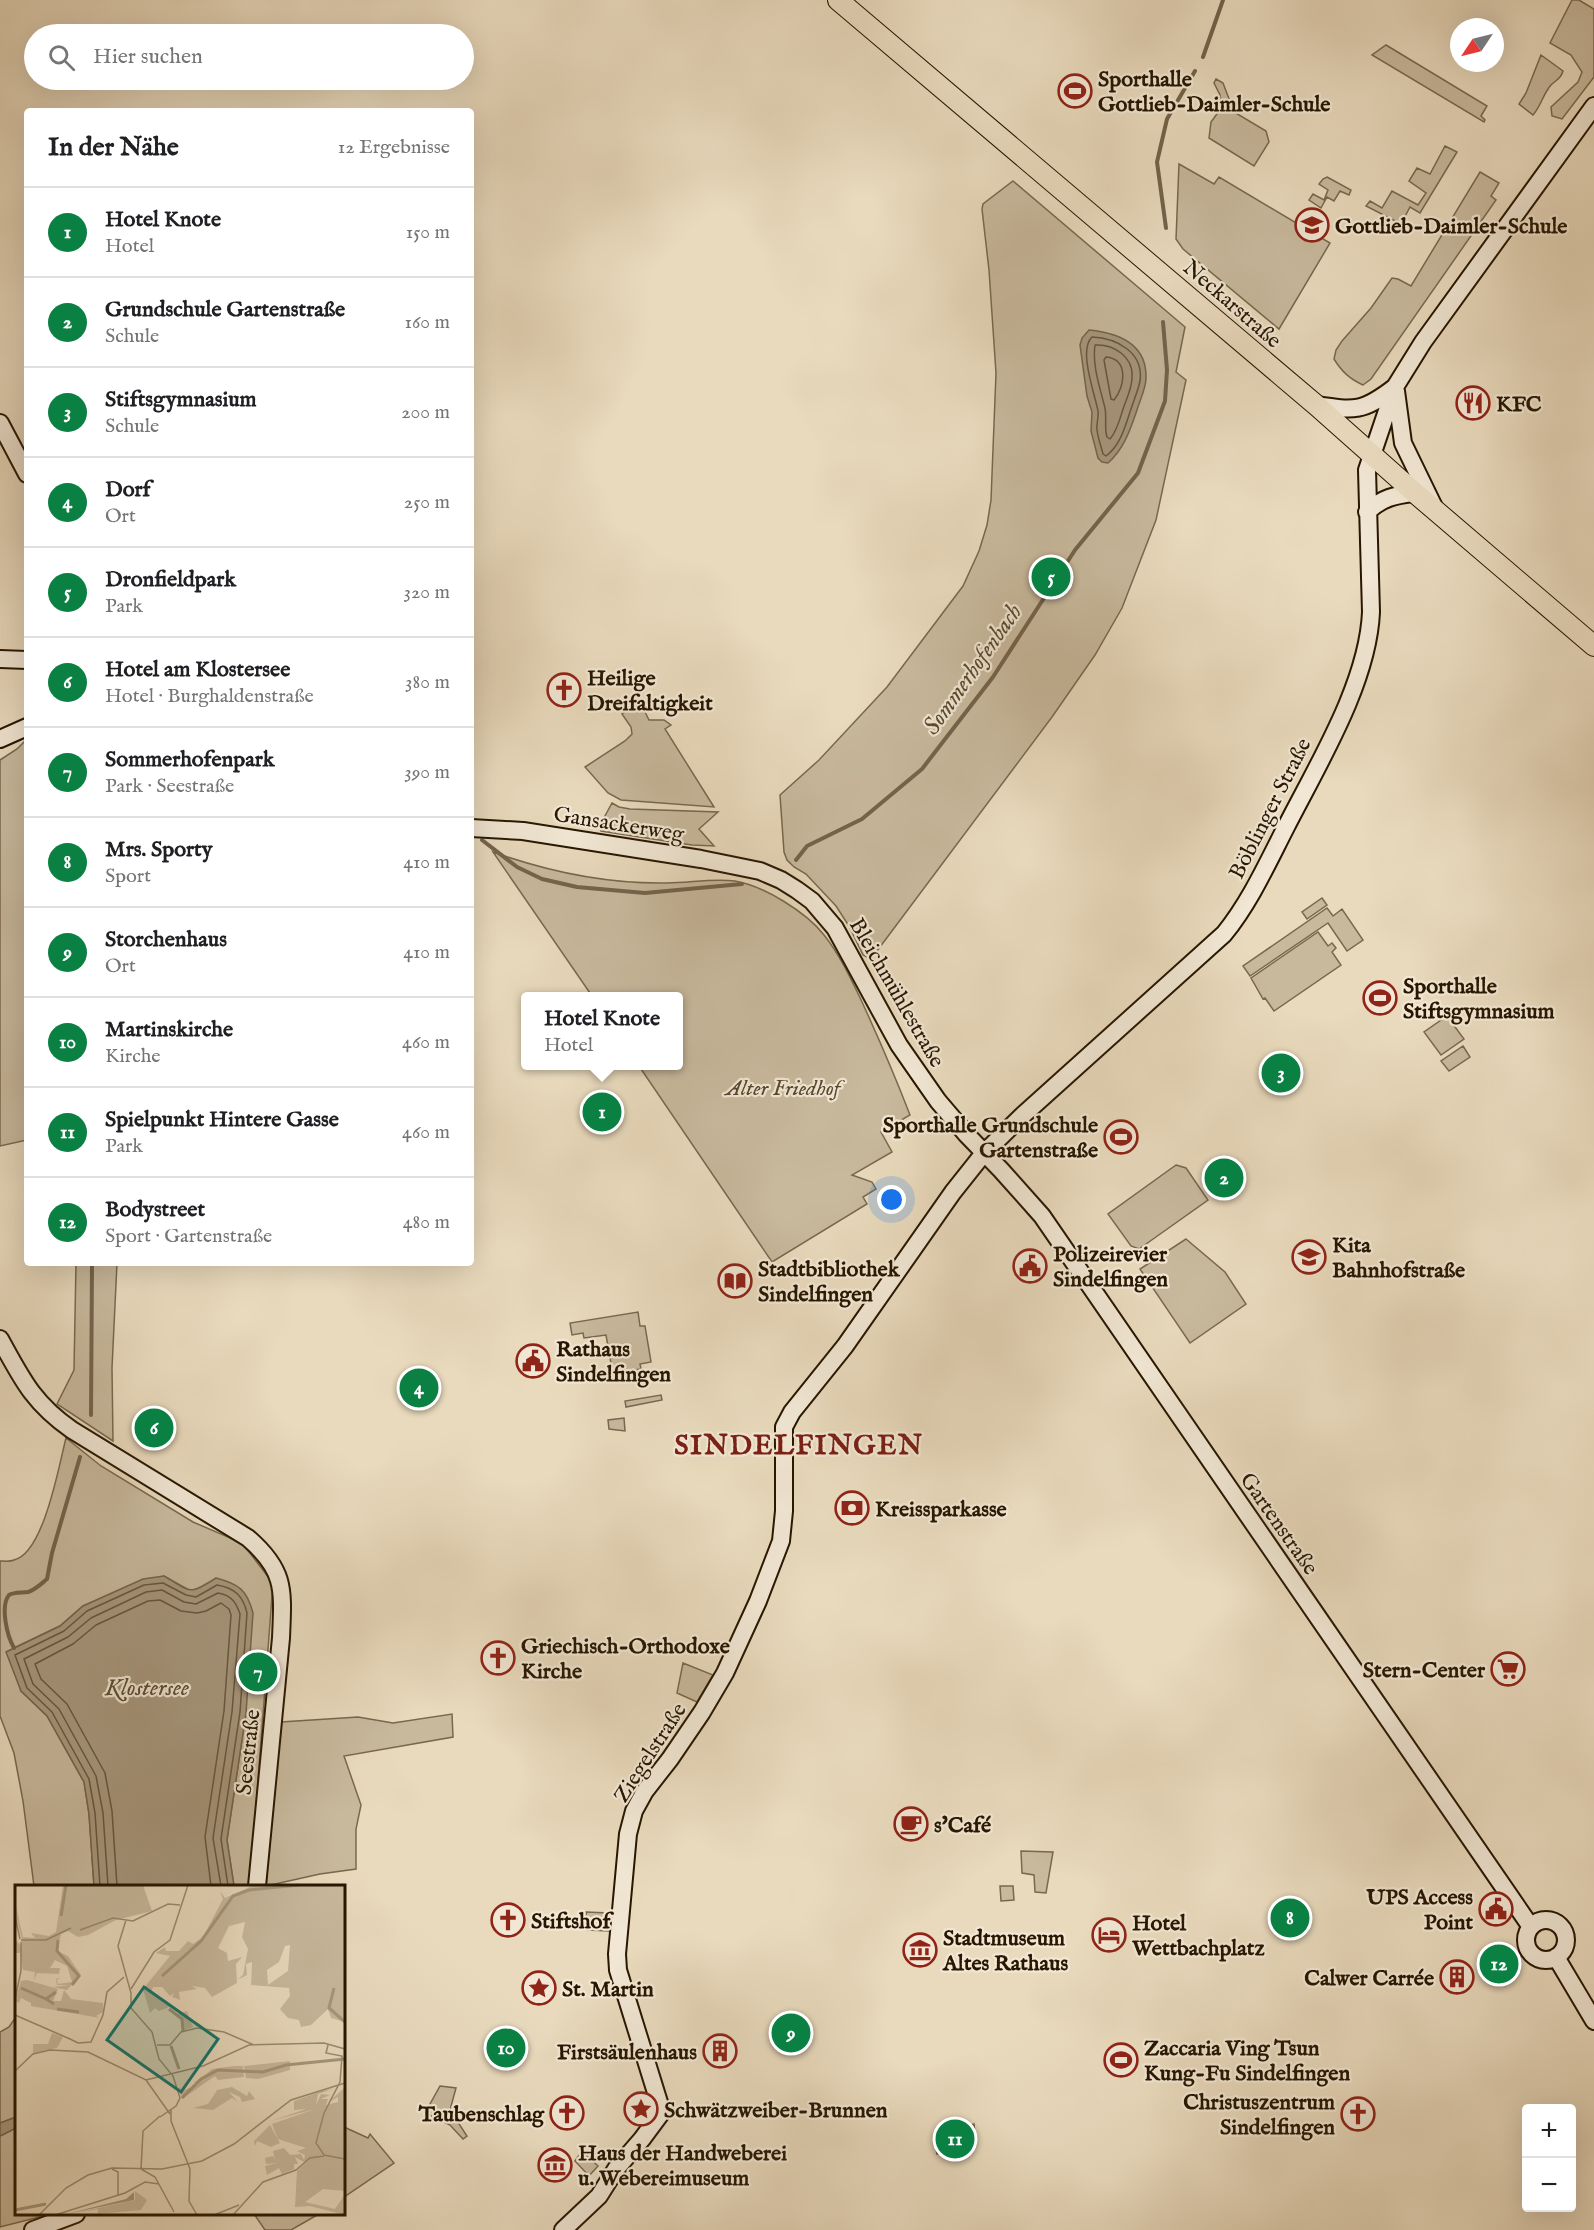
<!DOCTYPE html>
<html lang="de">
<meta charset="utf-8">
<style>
:root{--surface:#fff;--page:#f6f6f6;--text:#202124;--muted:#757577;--line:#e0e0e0;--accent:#0b8043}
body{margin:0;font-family:"IM FELL English",serif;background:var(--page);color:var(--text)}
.controls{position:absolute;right:18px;bottom:18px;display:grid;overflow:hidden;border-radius:6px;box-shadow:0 6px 24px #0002}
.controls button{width:54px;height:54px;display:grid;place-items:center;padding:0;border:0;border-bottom:2px solid var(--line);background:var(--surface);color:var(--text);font:30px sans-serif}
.compass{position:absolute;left:1450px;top:18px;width:54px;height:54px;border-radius:50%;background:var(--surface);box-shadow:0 6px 24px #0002;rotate:235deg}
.you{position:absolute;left:892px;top:1200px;width:21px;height:21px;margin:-15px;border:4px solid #fff;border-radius:50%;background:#1a73e8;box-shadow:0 0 0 9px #1a73e833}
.badge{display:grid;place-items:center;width:39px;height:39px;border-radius:50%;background:var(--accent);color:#fff;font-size:20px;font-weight:700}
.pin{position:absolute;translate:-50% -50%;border:3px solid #fff;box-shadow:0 2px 6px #0006}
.popup{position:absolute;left:521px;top:992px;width:162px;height:78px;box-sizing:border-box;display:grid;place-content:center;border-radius:6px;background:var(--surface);filter:drop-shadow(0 2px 4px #0005);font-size:20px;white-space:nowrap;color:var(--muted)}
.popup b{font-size:22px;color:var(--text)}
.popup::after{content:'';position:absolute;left:50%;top:100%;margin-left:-12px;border:12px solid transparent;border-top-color:var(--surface)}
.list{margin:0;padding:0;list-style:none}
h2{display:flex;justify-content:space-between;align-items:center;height:78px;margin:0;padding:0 24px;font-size:26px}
h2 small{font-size:20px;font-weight:400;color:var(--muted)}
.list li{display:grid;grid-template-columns:39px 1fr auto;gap:18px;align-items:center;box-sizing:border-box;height:90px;padding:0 24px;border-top:2px solid var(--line)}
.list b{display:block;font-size:22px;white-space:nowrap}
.list p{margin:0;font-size:20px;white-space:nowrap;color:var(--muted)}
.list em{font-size:20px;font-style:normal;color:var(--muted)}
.icon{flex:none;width:33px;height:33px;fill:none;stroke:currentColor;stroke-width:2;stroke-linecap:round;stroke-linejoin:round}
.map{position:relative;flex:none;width:1594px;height:2230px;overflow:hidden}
.search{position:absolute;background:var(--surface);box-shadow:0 6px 24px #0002;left:24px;top:24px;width:450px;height:66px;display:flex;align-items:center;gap:15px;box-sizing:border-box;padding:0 21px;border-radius:33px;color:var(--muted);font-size:22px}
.panel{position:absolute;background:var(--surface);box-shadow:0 6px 24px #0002;left:24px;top:108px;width:450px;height:1158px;border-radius:6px}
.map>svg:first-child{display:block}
</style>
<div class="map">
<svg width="1594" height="2230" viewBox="0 0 1594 2230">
<rect width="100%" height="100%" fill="#e9dabd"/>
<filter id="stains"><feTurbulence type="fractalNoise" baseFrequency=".00333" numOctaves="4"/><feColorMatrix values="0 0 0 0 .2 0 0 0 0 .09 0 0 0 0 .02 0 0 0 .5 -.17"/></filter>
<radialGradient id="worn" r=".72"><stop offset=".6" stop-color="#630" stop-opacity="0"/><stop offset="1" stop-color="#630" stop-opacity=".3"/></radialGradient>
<!-- green -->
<path fill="#c8b99d" stroke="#78684e" stroke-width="1.5" d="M 1572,0 L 1579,0 L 1594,9 L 1594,77 L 1562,119 L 1552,116 L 1551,107 L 1578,82 L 1582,72 L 1571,55 L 1550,43 Z
M 1386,45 L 1487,106 L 1481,116 L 1485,120 L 1484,122 L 1372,55 Z
M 1541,55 L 1563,71 C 1561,79 1556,80 1551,85 C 1543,94 1541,106 1533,115 L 1519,104 L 1526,93 Z
M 1216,79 L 1223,83 L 1234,112 L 1266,131 L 1269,142 L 1254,166 L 1209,138 L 1211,122 L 1222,107 L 1220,95 L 1214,83 Z
M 1445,146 L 1457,152 L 1420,213 L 1410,207 L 1401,224 L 1366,206 L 1370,201 L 1382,208 L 1392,191 L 1418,205 L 1426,193 L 1409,181 L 1417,168 L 1430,174 Z
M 1179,164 L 1214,184 L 1219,177 L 1330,243 L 1279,329 L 1183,249 L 1176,239 Z
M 1480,172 L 1499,183 L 1491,196 L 1496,200 L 1371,379 L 1363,385 C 1350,379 1342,372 1334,359 L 1336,350 L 1342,341 L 1371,308 L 1392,278 L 1398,279 L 1411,286 Z
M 1327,177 L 1351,190 L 1349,195 L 1340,191 L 1334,201 L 1327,197 L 1321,208 L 1309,200 L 1313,194 L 1324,200 L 1328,190 L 1319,184 L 1323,179 Z
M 1013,181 L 1185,327 L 1176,372 L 1186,380 L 1156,520 L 1122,608 L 1095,655 L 1052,717 L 871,959 L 863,955 L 849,926 L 836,906 L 806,874 L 794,867 L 787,860 L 784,852 L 780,795 L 819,760 L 887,687 L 963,586 L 979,551 L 987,525 L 991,500 L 996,373 L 989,270 L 982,209 L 983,204 Z
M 635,704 L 645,712 L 649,720 L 664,720 L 671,725 L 665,729 L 714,807 L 621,800 L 608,793 L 585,767 L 625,741 L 632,734 L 631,727 L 622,714 Z
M 27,739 L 27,1140 L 0,1146 L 0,760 L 17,749 Z
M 612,803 L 619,807 L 630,809 L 718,812 L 699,829 L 714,846 L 692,845 L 601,831 L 599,827 Z
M 493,852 C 549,872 607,884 667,883 C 689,883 713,878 735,881 C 764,886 806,912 824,935 C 840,955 851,979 862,1002 C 879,1039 895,1076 910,1115 L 881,1132 L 892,1152 L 852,1175 L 872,1182 L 876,1189 L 863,1197 L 867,1204 L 772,1262 L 639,1066 L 678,1066 L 678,996 L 592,996 Z
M 1322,898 L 1327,905 L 1307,919 L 1302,912 Z
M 1327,908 L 1333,916 L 1342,909 L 1363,940 L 1347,951 L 1328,923 L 1250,976 L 1243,966 Z
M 1318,932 L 1328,946 L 1332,943 L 1336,948 L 1332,952 L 1341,965 L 1274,1011 L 1265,998 L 1263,999 L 1251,978 Z
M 1447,1016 L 1464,1039 L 1441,1055 L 1424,1032 Z
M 1463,1046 L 1470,1057 L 1449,1071 L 1441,1061 Z
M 1176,1165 L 1186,1168 L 1208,1200 L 1139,1249 L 1131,1246 L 1108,1214 Z
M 1186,1239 L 1225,1272 L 1246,1304 L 1190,1343 L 1140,1269 Z
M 76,1263 L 117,1263 L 112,1368 L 113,1441 L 57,1404 L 74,1370 Z
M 638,1312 L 640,1326 L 645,1326 L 651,1362 L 640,1364 L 641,1369 L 629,1371 L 629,1376 L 611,1379 L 609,1370 L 612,1369 L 606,1335 L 584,1338 L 583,1333 L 572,1335 L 570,1323 Z
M 661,1395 L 662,1400 L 626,1407 L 625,1401 Z
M 624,1418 L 625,1431 L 609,1429 L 608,1420 Z
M 66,1438 L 101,1466 L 193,1522 L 242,1543 L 273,1583 L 250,1886 L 234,1886 L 227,1840 L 246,1713 L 196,1591 L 189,1590 L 164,1576 L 83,1606 L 60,1626 L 14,1648 L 21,1691 L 47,1716 L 84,1782 L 89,1814 L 94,1886 L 34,1886 L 23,1801 L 14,1753 L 0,1716 L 0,1561 C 4,1561 10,1562 14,1560 C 44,1553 59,1465 66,1438 Z
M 683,1663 L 713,1675 L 697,1702 L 677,1693 Z
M 452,1714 L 453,1737 L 344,1756 L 361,1805 L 356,1829 L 356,1869 L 320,1874 L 266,1886 L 281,1722 L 358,1717 L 393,1723 Z
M 1021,1851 L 1053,1852 L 1046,1893 L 1035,1892 L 1034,1875 L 1022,1873 Z
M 1000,1886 L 1013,1886 L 1014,1900 L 1001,1901 Z
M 586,1912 L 609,1913 L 609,1931 L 587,1930 Z
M 16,2017 L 16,2117 L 0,2123 L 0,2032 L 9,2027 Z
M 440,2086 L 456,2088 L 450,2110 L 467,2136 L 463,2139 L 450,2125 L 428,2114 L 430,2104 Z
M 974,2124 C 978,2152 959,2149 937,2154 L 934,2136 Z
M 344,2127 L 368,2138 L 370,2134 L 394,2163 L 344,2197 Z
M 16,2128 L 16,2214 L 51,2214 L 0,2227 L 0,2136 Z
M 582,2151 L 598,2166 L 589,2176 L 575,2161 Z
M 254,2214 L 319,2214 L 291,2230 L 265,2230 Z"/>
<!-- water -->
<path fill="#a7977d" stroke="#74634b" stroke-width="1.5" d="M 1089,330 C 1119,333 1147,344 1146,378 C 1146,388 1140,400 1137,410 C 1130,430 1124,449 1108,463 L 1102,462 L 1098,458 L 1091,431 L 1092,412 L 1087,396 L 1080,345 L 1082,338 Z
M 164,1576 C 192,1592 188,1596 216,1578 C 239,1584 247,1590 253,1613 L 246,1713 L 227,1840 L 234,1886 L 94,1886 L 89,1814 L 84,1782 L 47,1716 L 21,1691 L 6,1652 L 60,1626 L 83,1606 L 143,1579 Z
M 16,2117 L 16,2128 L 0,2136 L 0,2123 Z"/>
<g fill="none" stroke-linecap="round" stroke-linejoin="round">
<!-- shore -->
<path stroke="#67563e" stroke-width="1.5" d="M 1092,337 C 1116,338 1144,352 1140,381 C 1138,391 1133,402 1130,412 C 1125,427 1120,446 1106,456 L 1103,454 C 1101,446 1098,438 1097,430 C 1096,424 1099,417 1098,411 C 1095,394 1078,350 1092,337 Z
M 1095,345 C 1114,344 1134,357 1132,378 C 1132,388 1126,400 1123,409 C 1120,419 1117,431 1110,439 L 1107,437 C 1104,427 1107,418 1105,408 C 1100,388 1092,365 1095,345 Z
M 1106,357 C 1129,359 1125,387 1114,400 L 1111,399 L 1104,360 Z
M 100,1886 L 95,1813 L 89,1779 L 52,1712 L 27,1688 L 15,1655 L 64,1631 L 87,1611 L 144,1585 L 163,1583 L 186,1595 L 196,1597 L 217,1585 C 235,1588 243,1596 247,1613 L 240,1712 L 221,1839 L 228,1886
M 108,1886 L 103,1813 L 96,1776 L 59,1709 L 33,1684 L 24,1659 L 68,1637 L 91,1618 L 146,1592 L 162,1590 L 184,1602 L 196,1604 L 218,1593 C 231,1595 236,1602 240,1614 L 232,1712 L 213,1838 L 221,1886
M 117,1886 L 112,1811 L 105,1773 L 67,1704 L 41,1679 L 35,1664 L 73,1644 L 96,1625 L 148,1601 L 160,1600 L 181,1611 L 197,1613 L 206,1611 L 221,1603 L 229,1609 L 231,1615 L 224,1711 L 205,1837 L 211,1886"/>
<!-- stream -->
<path stroke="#74634b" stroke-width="4" d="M 1203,57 L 1223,0
M 1166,228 L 1157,162 L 1167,119 L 1195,71
M 482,840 L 517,867 L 542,879 L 577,887 L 645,893 L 742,884
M 796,860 L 807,846 L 862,819 L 922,769 L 993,677 L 1075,550 L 1138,473 L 1165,401 L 1167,370 L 1163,322
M 91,1415 L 92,1263
M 14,1648 C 7,1636 0,1606 9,1595 C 14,1592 22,1593 28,1592 C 35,1590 41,1584 47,1579 L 52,1553 L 80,1457"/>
<defs>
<path id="secondary" d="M 1396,391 L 1403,443 L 1434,507
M 1316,405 C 1355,411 1363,412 1395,387
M 0,423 L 27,474
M 1367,512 C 1382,498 1394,495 1415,493
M 0,659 L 27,660
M 0,739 L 27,727
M 471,828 L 523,831 L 701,859 L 760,871 L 781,880 L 797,890 L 812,901 L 835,928 L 899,1045 L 938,1101 L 967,1135 L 1001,1170 L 1042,1216 L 1531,1927
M 0,1339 C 22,1379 33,1403 72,1430 L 248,1538 C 286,1571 283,1590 281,1638 L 257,1886
M1526 1940a20 20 0 1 1 40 0a20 20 0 1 1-40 0Z
M 1556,1957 L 1594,2021
M 33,2230 L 76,2214
M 563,2230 L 599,2196 L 616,2169 L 642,2139 L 662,2112 L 618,1970 L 617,1954 L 628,1834 L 634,1811 L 645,1791 L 670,1759 L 702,1712 L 725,1673 L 758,1601 L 781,1541 L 784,1511 L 784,1427 L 792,1412 L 845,1346 L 953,1192 L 984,1153 L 1023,1115 L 1224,934 C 1250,902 1267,864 1286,827 C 1318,764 1368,683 1371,612 L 1367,470 L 1395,387 L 1423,342 L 1594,106"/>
<path id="primary" d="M 838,0 L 1316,405 L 1415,493 L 1594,646"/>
</defs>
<!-- secondary casing -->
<use href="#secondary" stroke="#271600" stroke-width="20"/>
<!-- primary casing -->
<use href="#primary" stroke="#271600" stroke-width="22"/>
<!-- secondary -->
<use href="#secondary" stroke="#f1e7d4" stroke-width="16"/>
<!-- primary -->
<use href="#primary" stroke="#e9dabd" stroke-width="20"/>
</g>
<!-- icons -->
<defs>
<symbol id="stadium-ring" viewBox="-11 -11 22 22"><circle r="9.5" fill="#f1e7d4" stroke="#8f2418" stroke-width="1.5"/><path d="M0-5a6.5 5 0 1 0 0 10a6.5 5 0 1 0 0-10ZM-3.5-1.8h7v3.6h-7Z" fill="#8f2418"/></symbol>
<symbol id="school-ring" viewBox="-11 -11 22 22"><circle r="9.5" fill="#f1e7d4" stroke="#8f2418" stroke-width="1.5"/><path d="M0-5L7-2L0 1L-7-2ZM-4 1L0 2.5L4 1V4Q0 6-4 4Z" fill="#8f2418"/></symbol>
<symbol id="restaurant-ring" viewBox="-11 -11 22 22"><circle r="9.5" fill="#f1e7d4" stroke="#8f2418" stroke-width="1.5"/><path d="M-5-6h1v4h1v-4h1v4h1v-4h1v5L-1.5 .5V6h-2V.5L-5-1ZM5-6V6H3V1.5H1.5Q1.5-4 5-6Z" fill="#8f2418"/></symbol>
<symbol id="church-ring" viewBox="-11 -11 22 22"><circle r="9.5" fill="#f1e7d4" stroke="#8f2418" stroke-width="1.5"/><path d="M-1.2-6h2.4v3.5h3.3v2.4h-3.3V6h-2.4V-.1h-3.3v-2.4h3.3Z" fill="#8f2418"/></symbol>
<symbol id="civic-ring" viewBox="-11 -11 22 22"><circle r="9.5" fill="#f1e7d4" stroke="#8f2418" stroke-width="1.5"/><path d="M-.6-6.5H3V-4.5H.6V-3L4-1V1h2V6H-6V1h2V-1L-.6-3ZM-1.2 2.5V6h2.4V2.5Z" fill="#8f2418"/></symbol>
<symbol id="library-ring" viewBox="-11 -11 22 22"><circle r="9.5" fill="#f1e7d4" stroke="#8f2418" stroke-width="1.5"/><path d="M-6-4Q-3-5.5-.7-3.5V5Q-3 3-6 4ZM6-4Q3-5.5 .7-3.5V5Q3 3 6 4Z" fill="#8f2418"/></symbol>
<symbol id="bank-ring" viewBox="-11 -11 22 22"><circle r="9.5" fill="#f1e7d4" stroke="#8f2418" stroke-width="1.5"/><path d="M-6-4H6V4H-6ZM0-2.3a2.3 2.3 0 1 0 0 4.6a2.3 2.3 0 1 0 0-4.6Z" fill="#8f2418"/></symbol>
<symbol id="supermarket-ring" viewBox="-11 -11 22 22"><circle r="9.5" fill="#f1e7d4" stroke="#8f2418" stroke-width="1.5"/><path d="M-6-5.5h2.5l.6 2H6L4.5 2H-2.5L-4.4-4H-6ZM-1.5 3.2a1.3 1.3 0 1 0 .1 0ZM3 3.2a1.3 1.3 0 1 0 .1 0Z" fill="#8f2418"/></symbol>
<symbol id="cafe-ring" viewBox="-11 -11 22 22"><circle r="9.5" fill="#f1e7d4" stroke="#8f2418" stroke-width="1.5"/><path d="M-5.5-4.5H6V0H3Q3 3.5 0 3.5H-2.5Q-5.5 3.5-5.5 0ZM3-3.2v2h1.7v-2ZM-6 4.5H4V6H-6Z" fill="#8f2418"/></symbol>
<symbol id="hotel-ring" viewBox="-11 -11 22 22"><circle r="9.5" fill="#f1e7d4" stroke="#8f2418" stroke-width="1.5"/><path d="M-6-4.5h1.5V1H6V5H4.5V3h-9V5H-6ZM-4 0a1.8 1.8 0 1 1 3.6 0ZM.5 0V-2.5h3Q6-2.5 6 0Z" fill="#8f2418"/></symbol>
<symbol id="museum-ring" viewBox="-11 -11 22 22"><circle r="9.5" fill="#f1e7d4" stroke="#8f2418" stroke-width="1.5"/><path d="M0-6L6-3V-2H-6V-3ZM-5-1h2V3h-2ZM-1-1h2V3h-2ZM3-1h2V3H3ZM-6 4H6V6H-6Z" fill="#8f2418"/></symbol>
<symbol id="building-ring" viewBox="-11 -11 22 22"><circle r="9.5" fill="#f1e7d4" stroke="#8f2418" stroke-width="1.5"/><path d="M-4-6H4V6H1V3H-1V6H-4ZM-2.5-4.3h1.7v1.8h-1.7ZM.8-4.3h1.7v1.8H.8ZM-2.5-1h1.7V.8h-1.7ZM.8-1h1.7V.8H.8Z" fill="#8f2418"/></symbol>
<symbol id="sight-ring" viewBox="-11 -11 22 22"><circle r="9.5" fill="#f1e7d4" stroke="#8f2418" stroke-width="1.5"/><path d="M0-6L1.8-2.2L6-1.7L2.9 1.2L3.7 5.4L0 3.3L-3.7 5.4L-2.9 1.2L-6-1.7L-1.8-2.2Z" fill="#8f2418"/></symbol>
</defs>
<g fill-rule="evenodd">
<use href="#stadium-ring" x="1056" y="72" width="38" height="38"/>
<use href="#school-ring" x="1293" y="206" width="38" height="38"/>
<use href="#restaurant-ring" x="1454" y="384" width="38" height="38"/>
<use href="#church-ring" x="545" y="671" width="38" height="38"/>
<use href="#stadium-ring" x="1361" y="979" width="38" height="38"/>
<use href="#stadium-ring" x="1102" y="1118" width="38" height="38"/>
<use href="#school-ring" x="1290" y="1238" width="38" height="38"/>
<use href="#civic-ring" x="1011" y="1247" width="38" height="38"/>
<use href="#library-ring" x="716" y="1262" width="38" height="38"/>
<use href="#civic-ring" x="514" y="1342" width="38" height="38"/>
<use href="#bank-ring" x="833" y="1489" width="38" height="38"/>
<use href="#church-ring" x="479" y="1639" width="38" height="38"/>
<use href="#supermarket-ring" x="1489" y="1650" width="38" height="38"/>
<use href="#cafe-ring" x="892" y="1805" width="38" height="38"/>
<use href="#civic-ring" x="1477" y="1890" width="38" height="38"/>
<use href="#church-ring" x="489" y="1901" width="38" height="38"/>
<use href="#hotel-ring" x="1090" y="1916" width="38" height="38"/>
<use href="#museum-ring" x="901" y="1931" width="38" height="38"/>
<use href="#building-ring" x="1438" y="1958" width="38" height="38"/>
<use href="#sight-ring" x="520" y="1969" width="38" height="38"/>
<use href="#building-ring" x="701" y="2032" width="38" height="38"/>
<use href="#stadium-ring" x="1102" y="2041" width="38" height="38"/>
<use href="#sight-ring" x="622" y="2090" width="38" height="38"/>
<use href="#church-ring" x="548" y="2094" width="38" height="38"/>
<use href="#church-ring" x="1339" y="2095" width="38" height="38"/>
<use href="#museum-ring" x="536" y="2146" width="38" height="38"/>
</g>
<g text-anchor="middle" stroke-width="4.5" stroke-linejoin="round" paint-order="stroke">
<!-- poi labels -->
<g font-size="22" font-weight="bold" fill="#271600" stroke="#f1e7d4" text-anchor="start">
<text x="1098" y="86">Sporthalle<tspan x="1098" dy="25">Gottlieb-Daimler-Schule</tspan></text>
<text x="1335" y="233">Gottlieb-Daimler-Schule</text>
<text x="1496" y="411">KFC</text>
<text x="587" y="685">Heilige<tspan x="587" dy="25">Dreifaltigkeit</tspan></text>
<text x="1403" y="993">Sporthalle<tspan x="1403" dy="25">Stiftsgymnasium</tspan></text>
<text x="1098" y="1132" text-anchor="end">Sporthalle Grundschule<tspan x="1098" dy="25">Gartenstraße</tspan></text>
<text x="1332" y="1252">Kita<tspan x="1332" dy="25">Bahnhofstraße</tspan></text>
<text x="1053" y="1261">Polizeirevier<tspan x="1053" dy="25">Sindelfingen</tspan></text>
<text x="758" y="1276">Stadtbibliothek<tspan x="758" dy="25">Sindelfingen</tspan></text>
<text x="556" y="1356">Rathaus<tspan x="556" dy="25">Sindelfingen</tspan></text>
<text x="875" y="1516">Kreissparkasse</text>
<text x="521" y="1653">Griechisch-Orthodoxe<tspan x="521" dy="25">Kirche</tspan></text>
<text x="1485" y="1677" text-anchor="end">Stern-Center</text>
<text x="934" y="1832">s'Café</text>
<text x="1473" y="1904" text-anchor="end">UPS Access<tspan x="1473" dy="25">Point</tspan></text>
<text x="531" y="1928">Stiftshof</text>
<text x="1132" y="1930">Hotel<tspan x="1132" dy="25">Wettbachplatz</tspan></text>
<text x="943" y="1945">Stadtmuseum<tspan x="943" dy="25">Altes Rathaus</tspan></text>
<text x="1434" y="1985" text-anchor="end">Calwer Carrée</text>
<text x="562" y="1996">St. Martin</text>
<text x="1144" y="2055">Zaccaria Ving Tsun<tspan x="1144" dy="25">Kung-Fu Sindelfingen</tspan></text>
<text x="697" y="2059" text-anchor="end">Firstsäulenhaus</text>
<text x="1335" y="2109" text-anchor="end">Christuszentrum<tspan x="1335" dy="25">Sindelfingen</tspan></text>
<text x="664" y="2117">Schwätzweiber-Brunnen</text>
<text x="544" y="2121" text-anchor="end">Taubenschlag</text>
<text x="578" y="2160">Haus der Handweberei<tspan x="578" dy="25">u. Webereimuseum</tspan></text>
</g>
<!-- street labels -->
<g font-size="22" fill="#271600" stroke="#f1e7d4">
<text transform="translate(1233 303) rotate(41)" y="8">Neckarstraße</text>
<text transform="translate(1269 808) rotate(-63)" y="8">Böblinger Straße</text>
<text transform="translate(619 823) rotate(9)" y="8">Gansackerweg</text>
<text transform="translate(898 992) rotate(60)" y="8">Bleichmühlestraße</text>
<text transform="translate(1280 1523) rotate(55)" y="8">Gartenstraße</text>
<text transform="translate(247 1752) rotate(-84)" y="8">Seestraße</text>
<text transform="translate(649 1752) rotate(-57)" y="8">Ziegelstraße</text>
</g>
<!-- park labels -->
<g font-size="22" font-style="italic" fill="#57472f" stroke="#f1e7d4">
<text x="783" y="1095">Alter Friedhof</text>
</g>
<!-- water labels -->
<g font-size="24" font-style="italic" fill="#5a4a32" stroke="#f1e7d4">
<text transform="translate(972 669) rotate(-55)" y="8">Sommerhofenbach</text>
<text x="147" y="1695">Klostersee</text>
</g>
<!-- district labels -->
<g font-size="28" font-weight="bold" letter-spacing="1.5" fill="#7a1f14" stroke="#f1e7d4">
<text x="799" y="1454">SINDELFINGEN</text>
</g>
</g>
<!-- overview -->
<g transform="translate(15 1885)">
<rect width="330" height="330" fill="#e9dabd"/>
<path d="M 48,0 L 128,0 L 137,26 L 101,35 L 73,50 L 63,52 L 53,46 L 46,49 L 42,66 L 53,71 L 66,90 L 52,105 L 38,102 L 54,100 L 42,100 L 41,94 L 43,93 L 46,93 L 42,94 L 43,99 L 57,97 L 52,81 L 40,75 L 35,83 L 45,83 L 44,89 L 22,88 L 19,95 L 20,87 L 8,85 L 5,68 L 0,68 L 0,54 L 6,61 L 7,54 L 0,28 L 0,17 L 8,52 L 20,53 L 16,48 L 34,51 L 41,47 ZM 330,0 L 330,137 L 316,133 L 313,124 L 296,140 L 286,142 L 284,135 L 273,133 L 265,124 L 275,111 L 274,103 L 236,100 L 237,77 L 231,79 L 232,90 L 222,95 L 228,90 L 233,64 L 227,52 L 230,37 L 214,41 L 203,63 L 212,68 L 213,76 L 227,72 L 221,79 L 222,98 L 197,112 L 190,103 L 177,101 L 182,104 L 164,107 L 165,115 L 157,112 L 159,108 L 155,111 L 147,102 L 138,102 L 136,108 L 152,116 L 154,122 L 144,126 L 140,123 L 135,128 L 128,104 L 155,71 L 141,68 L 150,62 L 151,66 L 164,66 L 173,56 L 178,59 L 188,52 L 208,14 L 205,6 L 210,13 L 237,1 ZM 275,60 L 273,86 L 253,100 L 252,85 L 264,77 L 270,61 ZM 12,95 L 43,104 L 38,116 L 46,116 L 49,105 L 56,114 L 88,118 L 88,127 L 81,131 L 85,133 L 16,121 L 16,118 L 6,113 L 4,118 L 0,116 L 6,96 ZM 155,123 L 162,129 L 172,126 L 178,142 L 167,146 L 167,136 ZM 37,148 L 48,152 L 42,163 L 18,168 L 18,159 L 33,159 ZM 275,176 L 275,185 L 243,194 L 231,193 L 229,181 ZM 219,181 L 228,181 L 229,192 L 203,195 L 200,191 L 167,214 L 164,202 L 167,206 L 177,202 L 182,197 L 178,196 L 183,196 L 197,184 ZM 217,202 L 232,211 L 234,206 L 240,214 L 227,217 L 225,212 L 214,207 L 223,217 L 217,213 L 198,225 L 178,223 L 193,219 L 202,205 ZM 330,202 L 330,306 L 308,304 L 290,317 L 320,324 L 330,309 L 330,330 L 295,321 L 280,322 L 282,286 L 295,274 L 289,277 L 280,272 L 283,279 L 279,279 L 279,284 L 267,289 L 264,283 L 252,290 L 250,281 L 262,278 L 251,279 L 250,273 L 258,271 L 260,275 L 258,266 L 269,263 L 275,270 L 286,269 L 289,275 L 290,270 L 282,266 L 291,263 L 263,254 L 257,239 L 300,224 L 256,236 L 291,224 L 279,225 L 279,216 L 307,206 L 318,204 L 303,209 L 301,220 L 306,209 L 315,210 L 306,214 L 313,214 L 311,220 L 323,217 L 323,212 L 314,217 ZM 255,240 L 265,258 L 256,262 L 242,256 L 240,261 L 239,256 ZM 120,306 L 132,315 L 126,325 L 83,329 L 83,324 L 51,330 L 120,315 Z" fill="#c8b99d" fill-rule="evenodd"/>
<path d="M 119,307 L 119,315 L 51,329 L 111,314 Z" fill="#a7977d"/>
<path fill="none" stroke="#a7977d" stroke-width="3" d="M 46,31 L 51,0M 43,55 L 42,66 L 64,91 L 57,100M 147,91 L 186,56 L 218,11 L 234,5 L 284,0M 6,103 L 31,114M 319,103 L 314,123 L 330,137M 39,119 L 31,114 L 41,107M 42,124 L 64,127M 154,124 L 167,134 L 168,146M 156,161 L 164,184M 167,213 L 186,194 L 203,185 L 248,187 L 271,180 L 330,174M 0,325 L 31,319"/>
<path fill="none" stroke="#9b8c71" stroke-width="1.5" d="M 0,31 L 5,54M 111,35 L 103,61 L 116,108 L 116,123 L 137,147 L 144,174 L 158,191 L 165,213 L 161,221 L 145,232M 65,45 L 98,33 L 118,36 L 153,19 L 165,20M 6,55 L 31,55 L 56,43M 116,104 L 139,67 L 155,55 L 173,0M 0,114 L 6,86 L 6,57M 0,130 L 55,154M 53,153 L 63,158 L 76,157 L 88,130 L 92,107 L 109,92M 142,160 L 155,160 L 166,147 L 182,143 L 209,147 L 239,160M 313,160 L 311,168 L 327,171 L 325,197 L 309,228 L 301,258 L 309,270 L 330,274M 0,186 L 18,169 L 35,165 L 73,167 L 131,195 L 188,181 L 234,160 L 309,158 L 330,164M 131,195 L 155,229M 156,225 L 156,236 L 175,284 L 174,316 L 182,330M 145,231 L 128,246 L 126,284 L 140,292 L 159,327M 97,284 L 103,287 L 103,311M 24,330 L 51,303 L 73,290 L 97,283 L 147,284 L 187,276 L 219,259 L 276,215 L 330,198M 40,330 L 110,308 L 130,297 L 144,299M 199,330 L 224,320M 218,330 L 248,297 L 281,285 L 295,273 L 309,271"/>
<path fill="#0f766e" fill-opacity="0.15" stroke="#0f766e" stroke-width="3" d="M 129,102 L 203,154 L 166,207 L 92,155 Z"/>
<rect width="330" height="330" fill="none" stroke="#271600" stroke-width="3"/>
</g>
<rect width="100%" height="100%" filter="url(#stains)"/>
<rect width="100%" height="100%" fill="url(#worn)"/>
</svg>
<div class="controls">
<button>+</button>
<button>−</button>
</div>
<svg class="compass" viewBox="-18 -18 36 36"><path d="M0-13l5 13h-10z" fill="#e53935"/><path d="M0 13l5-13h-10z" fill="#757577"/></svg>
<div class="you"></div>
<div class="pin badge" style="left:602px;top:1112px">1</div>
<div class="popup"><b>Hotel Knote</b>Hotel</div>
<div class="pin badge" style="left:1224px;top:1178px">2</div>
<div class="pin badge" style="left:1281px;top:1073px">3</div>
<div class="pin badge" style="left:419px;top:1388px">4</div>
<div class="pin badge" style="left:1051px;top:577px">5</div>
<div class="pin badge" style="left:154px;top:1428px">6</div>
<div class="pin badge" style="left:258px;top:1672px">7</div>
<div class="pin badge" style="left:1290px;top:1918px">8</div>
<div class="pin badge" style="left:791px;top:2033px">9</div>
<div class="pin badge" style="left:506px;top:2048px">10</div>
<div class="pin badge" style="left:955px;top:2139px">11</div>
<div class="pin badge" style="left:1499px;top:1964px">12</div>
<div class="search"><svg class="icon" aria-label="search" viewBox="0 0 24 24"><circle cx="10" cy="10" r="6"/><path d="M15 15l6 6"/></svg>Hier suchen</div>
<section class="panel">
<h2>In der Nähe<small>12 Ergebnisse</small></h2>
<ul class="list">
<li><span class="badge">1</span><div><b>Hotel Knote</b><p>Hotel</p></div><em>150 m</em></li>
<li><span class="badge">2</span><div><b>Grundschule Gartenstraße</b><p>Schule</p></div><em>160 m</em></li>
<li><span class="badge">3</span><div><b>Stiftsgymnasium</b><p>Schule</p></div><em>200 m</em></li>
<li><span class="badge">4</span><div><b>Dorf</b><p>Ort</p></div><em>250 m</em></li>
<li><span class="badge">5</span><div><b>Dronfieldpark</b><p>Park</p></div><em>320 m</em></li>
<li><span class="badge">6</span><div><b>Hotel am Klostersee</b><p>Hotel · Burghaldenstraße</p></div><em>380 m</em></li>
<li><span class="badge">7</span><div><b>Sommerhofenpark</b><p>Park · Seestraße</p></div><em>390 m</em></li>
<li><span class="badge">8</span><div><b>Mrs. Sporty</b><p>Sport</p></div><em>410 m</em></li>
<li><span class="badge">9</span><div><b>Storchenhaus</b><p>Ort</p></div><em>410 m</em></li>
<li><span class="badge">10</span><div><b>Martinskirche</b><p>Kirche</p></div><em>460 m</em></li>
<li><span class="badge">11</span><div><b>Spielpunkt Hintere Gasse</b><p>Park</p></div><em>460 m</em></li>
<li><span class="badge">12</span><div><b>Bodystreet</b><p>Sport · Gartenstraße</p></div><em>480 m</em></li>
</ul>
</section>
</div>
